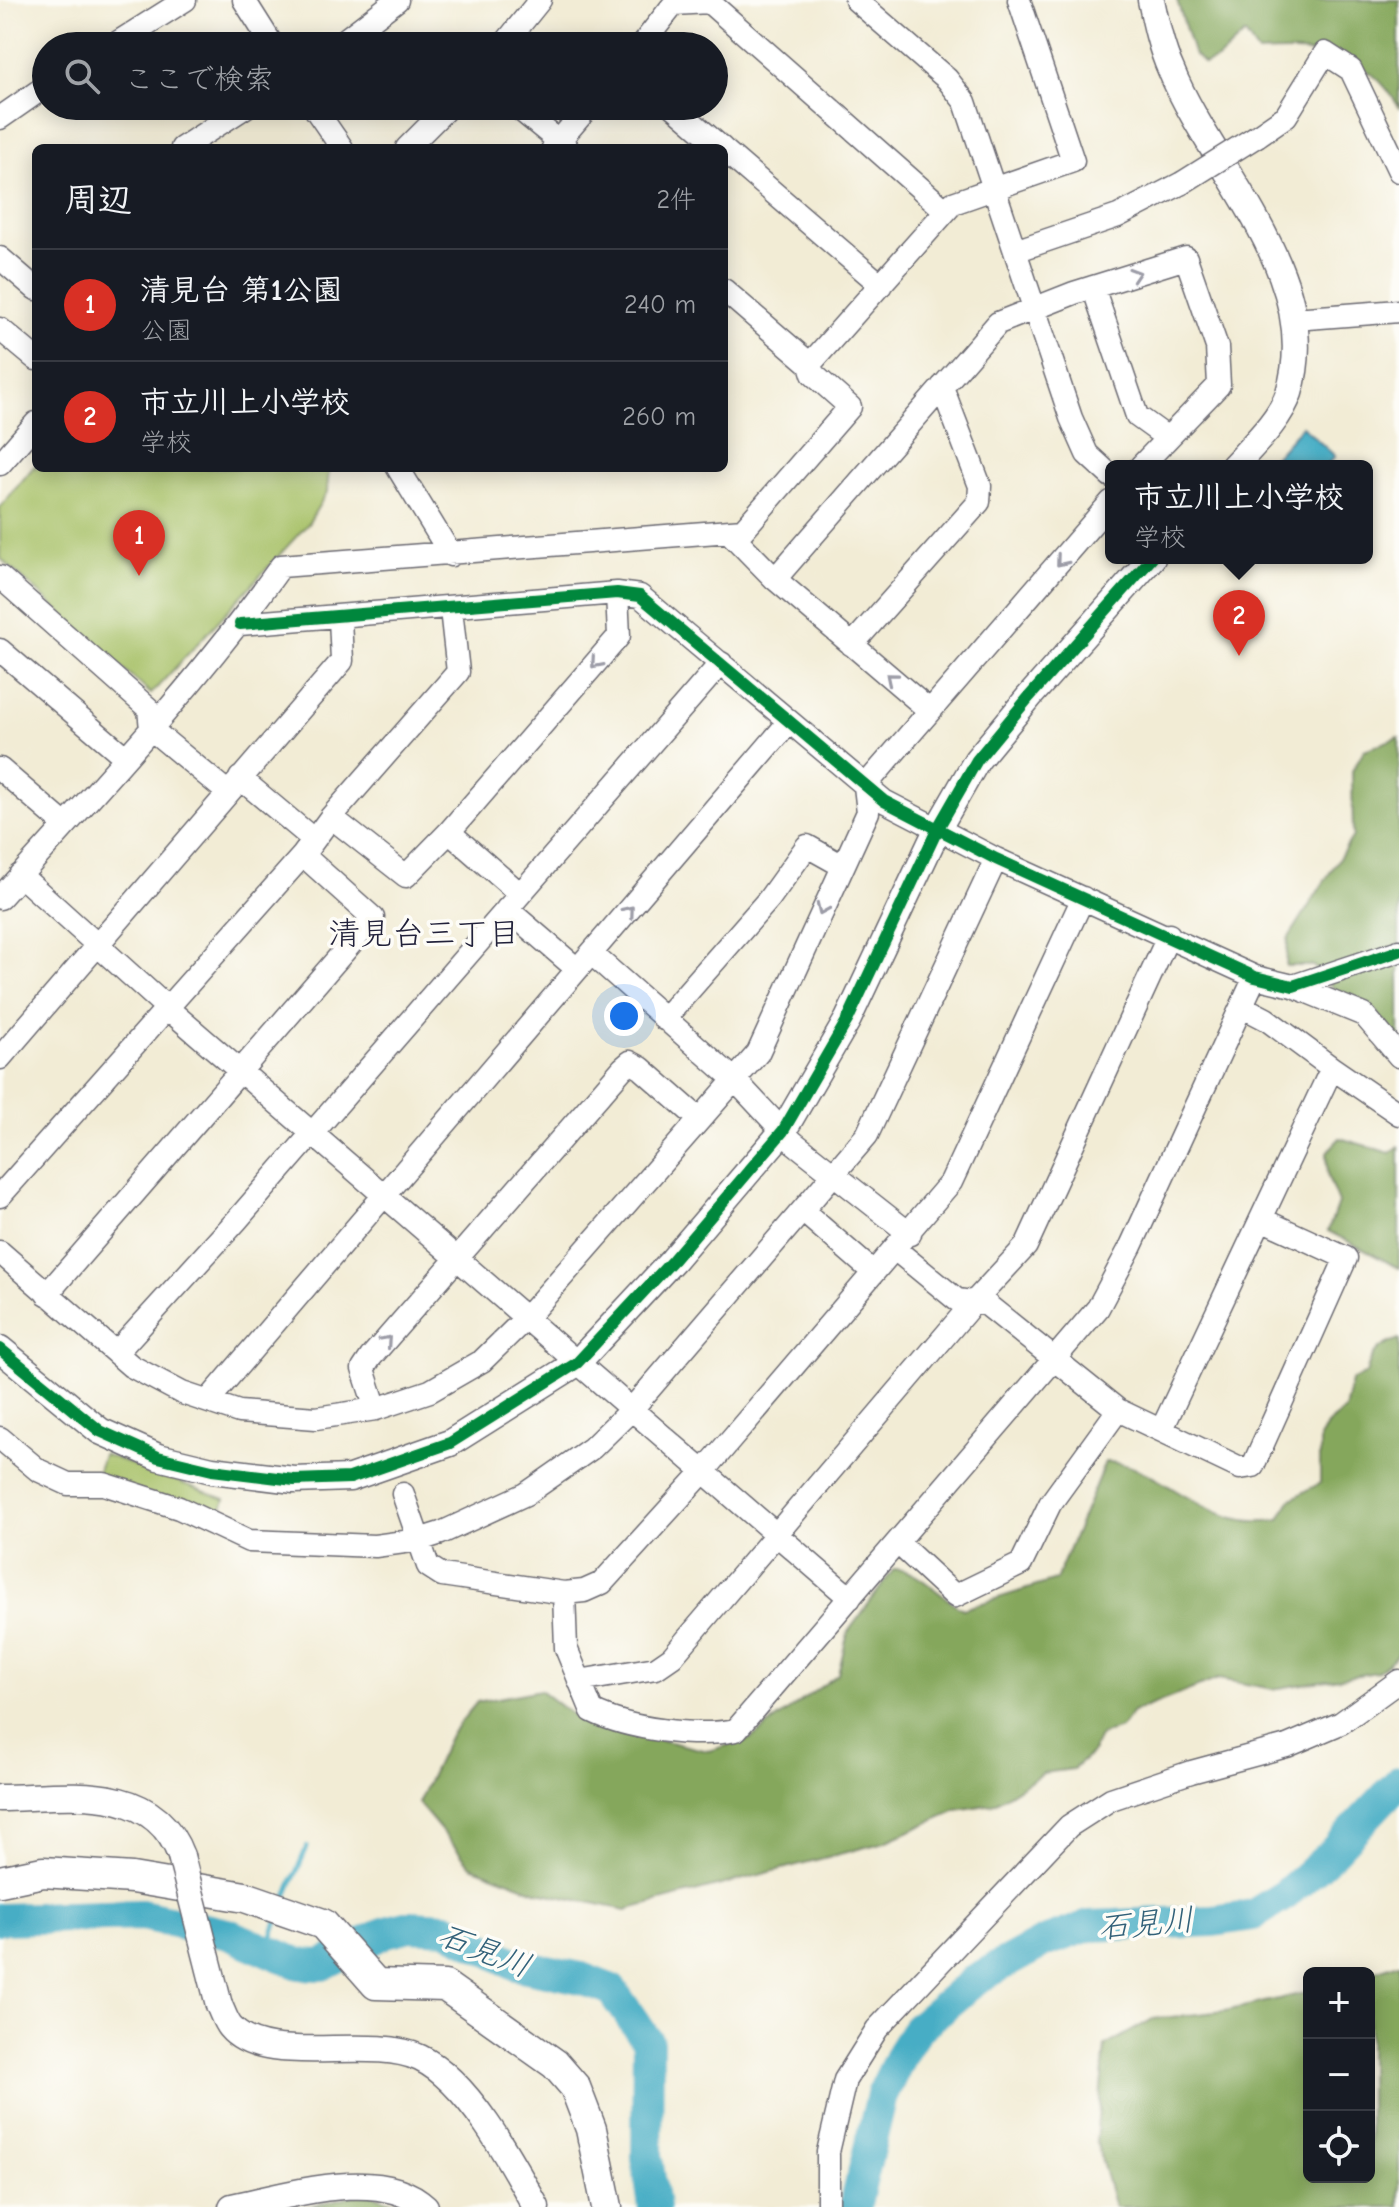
<!DOCTYPE html>
<html lang="ja">
<meta charset="utf-8">
<style>
:root{--surface:#171b24;--page:#242831;--text:#f1f3f6;--muted:#9ea1a6;--line:#363941;--accent:#d93025}
body{margin:0;font-family:"Comic Neue","Klee One",sans-serif;background:var(--page);color:var(--text)}
.controls{position:absolute;right:24px;bottom:24px;display:grid;overflow:hidden;border-radius:12px;box-shadow:0 4px 20px #0003}
.controls button{width:72px;height:72px;display:grid;place-items:center;padding:0;border:0;border-bottom:2px solid var(--line);background:var(--surface);color:var(--text);font:40px sans-serif}
.you{position:absolute;left:624px;top:1016px;width:28px;height:28px;margin:-20px;border:6px solid #fff;border-radius:50%;background:#1a73e8;box-shadow:0 0 0 12px #1a73e833}
.badge{display:grid;place-items:center;width:52px;height:52px;border-radius:50%;background:var(--accent);color:#fff;font-size:26px;font-weight:700}
.pin{position:absolute;translate:-50% -66px;filter:drop-shadow(0 2px 4px #0008)}
.pin::after{content:'';position:absolute;top:42px;width:28px;height:24px;background:inherit;clip-path:polygon(0 0,100% 0,50% 100%)}
.popup{position:absolute;left:1105px;top:460px;width:268px;height:104px;box-sizing:border-box;display:grid;place-content:center;border-radius:12px;background:var(--surface);filter:drop-shadow(0 2px 6px #0005);font-size:26px;white-space:nowrap;color:var(--muted)}
.popup b{font-size:30px;color:var(--text)}
.popup::after{content:'';position:absolute;left:50%;top:100%;margin-left:-16px;border:16px solid transparent;border-top-color:var(--surface)}
.list{margin:0;padding:0;list-style:none}
h2{display:flex;justify-content:space-between;align-items:center;height:104px;margin:0;padding:0 32px;font-size:34px}
h2 small{font-size:26px;font-weight:400;color:var(--muted)}
.list li{display:grid;grid-template-columns:52px 1fr auto;gap:24px;align-items:center;box-sizing:border-box;height:112px;padding:0 32px;border-top:2px solid var(--line)}
.list b{display:block;font-size:30px;white-space:nowrap}
.list p{margin:0;font-size:26px;white-space:nowrap;color:var(--muted)}
.list em{font-size:26px;font-style:normal;color:var(--muted)}
.icon{flex:none;width:44px;height:44px;fill:none;stroke:currentColor;stroke-width:2;stroke-linecap:round;stroke-linejoin:round}
.map{position:relative;flex:none;width:1399px;height:2207px;overflow:hidden}
.search{position:absolute;background:var(--surface);box-shadow:0 4px 20px #0003;left:32px;top:32px;width:696px;height:88px;display:flex;align-items:center;gap:20px;box-sizing:border-box;padding:0 28px;border-radius:44px;color:var(--muted);font-size:30px}
.panel{position:absolute;background:var(--surface);box-shadow:0 4px 20px #0003;left:32px;top:144px;width:696px;height:328px;border-radius:12px}
.map>svg:first-child{display:block}
</style>
<div class="map">
<svg width="1399" height="2207" viewBox="0 0 1399 2207">
<rect width="100%" height="100%" fill="#fdfcf7"/>
<filter id="ink" filterUnits="userSpaceOnUse"><feTurbulence type="fractalNoise" baseFrequency=".0125" numOctaves="2"/><feDisplacementMap in="SourceGraphic" scale="16" xChannelSelector="R" yChannelSelector="G"/><feConvolveMatrix kernelMatrix="1 2 1 2 8 2 1 2 1" color-interpolation-filters="sRGB"/></filter>
<filter id="wash" filterUnits="userSpaceOnUse"><feTurbulence type="fractalNoise" baseFrequency=".006" numOctaves="4" result="noise"/><feDisplacementMap in="SourceGraphic" scale="32" xChannelSelector="R" yChannelSelector="G"/><feGaussianBlur stdDeviation="1.8" result="paint"/><feColorMatrix in="noise" values="0 0 0 0 0 0 0 0 0 0 0 0 0 0 0 0 0 1.4 0 .05"/><feComposite in="paint" operator="in"/></filter>
<g filter="url(#wash)">
<rect width="100%" height="100%" fill="#f2ecd5"/>
<!-- green -->
<path fill="#a7c167" stroke="#647251" stroke-width="2" d="M 36,464 L 36,468 L 329,468 L 327,492 L 308,524 L 151,694 L 0,558 L 0,507 Z
M 103,1454 L 225,1499 L 217,1522 L 96,1477 Z"/>
<!-- forest -->
<path fill="#85a75c" stroke="#54644c" stroke-width="2" d="M 1177,0 L 1399,0 L 1399,108 C 1369,50 1316,50 1258,53 L 1245,34 L 1218,59 L 1204,64 L 1193,53 Z
M 1399,737 L 1399,1040 L 1370,1005 L 1337,992 L 1313,966 L 1286,966 L 1288,939 L 1353,836 L 1352,771 L 1364,750 Z
M 1340,1138 L 1390,1153 L 1399,1146 L 1399,1268 L 1328,1231 L 1338,1203 L 1328,1177 L 1327,1152 Z
M 1399,1339 L 1399,1654 L 1377,1672 L 1273,1689 L 1218,1679 L 1133,1712 L 1121,1728 L 1100,1735 L 1091,1754 L 1073,1769 L 1043,1773 L 993,1804 L 957,1810 L 885,1842 L 626,1910 L 538,1892 L 471,1866 L 418,1803 L 450,1735 L 477,1702 L 540,1690 L 580,1721 L 708,1751 L 750,1739 L 838,1674 L 848,1632 L 894,1569 C 919,1569 940,1598 963,1609 L 1056,1580 L 1105,1462 C 1161,1462 1207,1535 1280,1519 L 1290,1500 L 1320,1483 L 1320,1437 L 1328,1424 L 1345,1410 L 1351,1381 L 1366,1374 C 1371,1353 1379,1346 1399,1339 Z
M 1399,1963 L 1399,2207 L 1115,2207 L 1096,2141 L 1105,2046 L 1153,2019 L 1225,2011 L 1309,1992 L 1309,2177 L 1369,2177 L 1369,1973 Z
M 366,2192 L 407,2207 L 308,2207 Z"/>
<!-- water -->
<path fill="#46adc5" stroke="#346880" stroke-width="2" d="M 1302,426 L 1335,456 L 1326,466 L 1266,466 Z"/>
<g fill="none" stroke-linecap="round" stroke-linejoin="round">
<!-- stream -->
<path stroke="#46adc5" stroke-width="5" d="M 284,1901 L 307,1847
M 267,1950 L 278,1918"/>
<!-- river -->
<path stroke="#46adc5" stroke-width="32" d="M 0,1919 L 142,1915 L 228,1934 L 299,1964 L 322,1965 L 386,1932 L 410,1926 L 446,1928 L 517,1965 L 581,1978 L 612,1990 L 648,2042 L 647,2158 L 654,2207
M 855,2207 L 882,2095 L 902,2053 L 917,2029 L 976,1979 L 1044,1942 L 1089,1926 L 1213,1921 L 1253,1915 L 1285,1895 L 1327,1858 L 1399,1782"/>
</g>
</g>
<g filter="url(#ink)">
<g fill="none" stroke-linecap="round" stroke-linejoin="round">
<defs>
<path id="minor" d="M 244,0 L 273,46
M 856,0 L 947,79 L 965,102 L 1071,418 L 1087,454 L 1111,476
M 112,46 L 185,0
M 337,46 L 397,0
M 503,46 L 540,0
M 641,46 L 674,4 L 709,2 L 945,210
M 313,106 L 342,148
M 516,106 L 567,148
M 673,106 L 722,148
M 0,118 L 46,86
M 1257,136 L 1286,116 L 1325,53 L 1351,70 L 1399,171
M 182,148 L 247,106
M 407,148 L 449,106
M 553,148 L 589,106
M 724,150 L 881,285
M 1015,251 L 1118,216 L 1182,183
M 0,258 L 36,289
M 1093,287 L 1137,416 L 1166,437
M 1294,319 L 1399,311
M 0,329 L 36,359
M 810,364 L 953,203 L 1073,161 L 1019,0
M 0,464 L 36,423
M 398,468 L 451,555
M 731,534 L 775,579 L 930,711
M 0,577 L 149,709 L 151,729 L 227,792
M 775,579 L 998,323 L 1074,293 L 1186,258 L 1217,347 L 1219,385 L 1141,466
M 240,624 L 617,593 L 640,596 L 884,801 L 996,859 L 1255,977 L 1293,986 L 1399,951
M 852,645 L 979,502 L 980,486 L 942,387
M 0,650 L 125,757
M 0,769 L 64,824
M 240,778 L 314,840
M 331,817 L 406,876 L 449,832 L 619,636 L 617,593
M 449,832 L 519,893
M 20,875 L 166,1007 L 850,1598
M 0,898 C 97,790 197,684 281,566 L 743,530 L 850,407 L 813,374 L 810,364 L 724,290
M 507,909 L 577,969
M 592,954 L 736,1081 L 793,1142 L 910,1234
M 1293,986 L 1364,1015 L 1399,1056
M 664,1019 L 769,899 L 807,846 L 841,865
M 0,1058 L 342,661 L 340,618
M 1332,1068 L 1399,1114
M 0,1196 L 303,855 L 331,817 L 458,672 L 451,609
M 804,1212 L 873,1272
M 896,1250 L 957,1300 L 986,1304 L 1118,1410 L 1240,1468 L 1253,1466 L 1346,1258 L 1261,1219
M 0,1252 L 131,1366 L 182,1393 L 239,1412 L 316,1418 L 376,1409 L 430,1391 L 482,1361 L 527,1317 L 758,1053 L 868,812 L 865,786 L 1111,502
M 47,1294 L 373,918 L 303,855
M 116,1353 L 237,1220 L 721,663
M 208,1401 L 789,722
M 376,1409 L 363,1369 L 371,1357 L 623,1068 L 630,1062 L 641,1068 L 699,1119
M 1162,1429 L 1332,1068 L 1266,1019 L 1243,1007
M 0,1438 L 38,1470 L 68,1484 L 104,1484 L 179,1508 L 249,1541 L 375,1546 L 419,1540 L 441,1533 L 526,1494 L 592,1448 L 632,1409 L 867,1135 L 996,859
M 403,1494 L 428,1566 L 442,1575 L 564,1593 L 584,1591 L 602,1583 L 704,1471 L 951,1182 L 1083,898
M 898,1543 L 955,1596 L 1021,1564 L 1050,1504 L 1118,1410
M 564,1593 L 566,1648 L 592,1711 C 628,1729 695,1738 736,1730 L 1098,1308 L 1131,1246 L 1255,977
M 579,1681 L 656,1668 L 672,1657 L 973,1303 L 1026,1246 L 1169,935
M 828,2207 L 828,2152 L 845,2080 L 877,2029 L 1069,1826 L 1111,1799 L 1191,1772 L 1287,1746 L 1341,1723 L 1399,1681"/>
<path id="tertiary" d="M 1151,0 C 1156,24 1161,48 1171,70 C 1212,170 1325,277 1289,393 C 1280,420 1253,445 1234,466
M 0,1349 L 100,1431 L 158,1457 L 212,1470 L 294,1480 L 350,1478 L 450,1443 L 577,1363 L 673,1260 L 783,1131 L 848,1019 L 938,828 L 977,760 L 1029,697 L 1152,558
M 0,1798 C 66,1797 153,1780 181,1856
M 219,2005 C 222,2011 225,2021 230,2027 C 265,2069 368,2034 420,2058 C 468,2081 511,2161 536,2207
M 232,2207 C 286,2196 381,2165 425,2207"/>
<path id="secondary" d="M 0,1881 L 43,1872 L 132,1878 L 245,1897 L 323,1924 L 376,1984 L 445,1986 L 555,2064 L 575,2087 L 591,2129 L 607,2207"/>
</defs>
<!-- minor casing -->
<use href="#minor" stroke="#6b6971" stroke-width="25"/>
<!-- tertiary casing -->
<use href="#tertiary" stroke="#6b6971" stroke-width="29"/>
<!-- secondary casing -->
<use href="#secondary" stroke="#6b6971" stroke-width="33"/>
<!-- minor -->
<use href="#minor" stroke="#fff" stroke-width="22"/>
<!-- tertiary -->
<use href="#tertiary" stroke="#fff" stroke-width="26"/>
<!-- secondary -->
<use href="#secondary" stroke="#fff" stroke-width="30"/>
<defs>
<path id="minor-bridge" d="M 1182,183 L 1257,136"/>
<path id="tertiary-bridge" d="M 181,1856 L 219,2005"/>
</defs>
<!-- minor-bridge casing -->
<use href="#minor-bridge" stroke="#6b6971" stroke-width="25" stroke-linecap="butt"/>
<!-- tertiary-bridge casing -->
<use href="#tertiary-bridge" stroke="#6b6971" stroke-width="29" stroke-linecap="butt"/>
<!-- minor-bridge -->
<use href="#minor-bridge" stroke="#fff" stroke-width="22"/>
<!-- tertiary-bridge -->
<use href="#tertiary-bridge" stroke="#fff" stroke-width="26"/>
<defs>
<path id="cycleway" d="M 240,624 L 617,593 L 640,596 L 884,801 L 996,859 L 1255,977 L 1293,986 L 1399,951
M 0,1349 L 100,1431 L 158,1457 L 212,1470 L 294,1480 L 350,1478 L 450,1443 L 577,1363 L 673,1260 L 783,1131 L 848,1019 L 938,828 L 977,760 L 1029,697 L 1152,558"/>
</defs>
<!-- cycleway casing -->
<use href="#cycleway" stroke="#fdfcf7" stroke-width="17"/>
<!-- cycleway -->
<use href="#cycleway" stroke="#00873e" stroke-width="12"/>
</g>
<!-- one-way arrows -->
<defs><path id="oneway-chevron" d="M-2-3.5L2.5 0L-2 3.5" fill="none" stroke-width="1.6" stroke-linecap="round" stroke-linejoin="round" transform="scale(2)"/></defs>
<g stroke="#9c9ca7">
<use href="#oneway-chevron" transform="translate(1135 274) rotate(-18)"/>
<use href="#oneway-chevron" transform="translate(1061 561) rotate(130)"/>
<use href="#oneway-chevron" transform="translate(596 663) rotate(131)"/>
<use href="#oneway-chevron" transform="translate(891 678) rotate(-140)"/>
<use href="#oneway-chevron" transform="translate(822 909) rotate(114)"/>
<use href="#oneway-chevron" transform="translate(629 911) rotate(-50)"/>
<use href="#oneway-chevron" transform="translate(386 1341) rotate(-48)"/>
</g>
</g>
<g text-anchor="middle" stroke-width="7" stroke-linejoin="round" paint-order="stroke">
<!-- neighbourhood labels -->
<g font-size="32" fill="#22223b" stroke="#fdfcf7">
<text x="424" y="944">清見台三丁目</text>
</g>
<!-- water labels -->
<g font-size="32" font-style="italic" fill="#326179" stroke="#fdfcf7">
<text transform="translate(1146 1923) rotate(-5)" y="11">石見川</text>
<text transform="translate(485 1950) rotate(21)" y="11">石見川</text>
</g>
</g>
</svg>
<div class="controls">
<button>+</button>
<button>−</button>
<button><svg class="icon" aria-label="locate" viewBox="0 0 24 24"><circle cx="12" cy="12" r="6"/><path d="M12 2v4M12 18v4M2 12h4M18 12h4"/></svg></button>
</div>
<div class="you"></div>
<div class="pin badge" style="left:139px;top:576px">1</div>
<div class="pin badge" style="left:1239px;top:656px">2</div>
<div class="popup"><b>市立川上小学校</b>学校</div>
<div class="search"><svg class="icon" aria-label="search" viewBox="0 0 24 24"><circle cx="10" cy="10" r="6"/><path d="M15 15l6 6"/></svg>ここで検索</div>
<section class="panel">
<h2>周辺<small>2件</small></h2>
<ul class="list">
<li><span class="badge">1</span><div><b>清見台 第1公園</b><p>公園</p></div><em>240 m</em></li>
<li><span class="badge">2</span><div><b>市立川上小学校</b><p>学校</p></div><em>260 m</em></li>
</ul>
</section>
</div>
